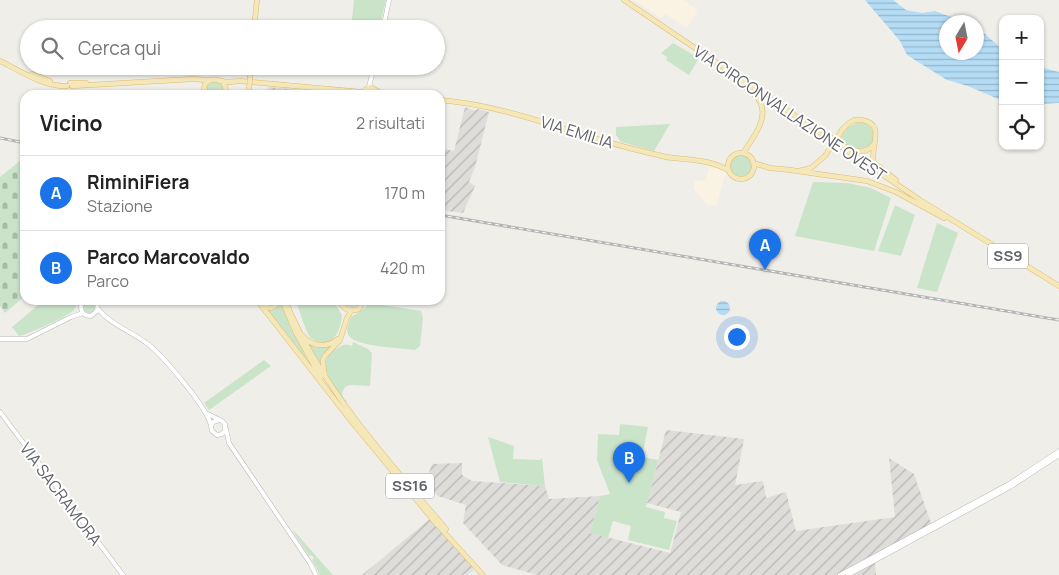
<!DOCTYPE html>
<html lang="it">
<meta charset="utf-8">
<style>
:root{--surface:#fff;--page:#f6f6f6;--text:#222;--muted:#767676;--line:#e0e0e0;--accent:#1a73e8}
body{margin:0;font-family:Manrope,sans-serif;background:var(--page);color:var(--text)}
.controls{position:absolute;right:15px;top:15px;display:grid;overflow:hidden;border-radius:10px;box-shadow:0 1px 4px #0004}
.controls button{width:45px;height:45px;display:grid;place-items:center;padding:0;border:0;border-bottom:1px solid var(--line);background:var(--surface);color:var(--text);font:25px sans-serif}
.compass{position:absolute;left:939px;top:15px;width:45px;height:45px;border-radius:50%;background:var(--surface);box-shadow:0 1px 4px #0004;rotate:190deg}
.you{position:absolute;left:736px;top:336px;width:18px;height:18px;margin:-12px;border:4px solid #fff;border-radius:50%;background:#1a73e8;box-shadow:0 0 0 8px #1a73e833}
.badge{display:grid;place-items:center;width:32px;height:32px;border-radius:50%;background:var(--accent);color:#fff;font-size:16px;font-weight:700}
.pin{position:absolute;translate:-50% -41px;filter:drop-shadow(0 1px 2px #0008)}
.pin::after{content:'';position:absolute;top:26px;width:18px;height:15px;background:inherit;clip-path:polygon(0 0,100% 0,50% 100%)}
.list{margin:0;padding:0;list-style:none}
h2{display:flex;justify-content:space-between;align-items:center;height:65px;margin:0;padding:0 20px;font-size:21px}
h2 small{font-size:16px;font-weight:400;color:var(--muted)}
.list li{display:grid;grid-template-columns:32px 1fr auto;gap:15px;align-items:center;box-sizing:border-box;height:75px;padding:0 20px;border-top:1px solid var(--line)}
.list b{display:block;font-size:19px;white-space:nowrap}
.list p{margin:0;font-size:16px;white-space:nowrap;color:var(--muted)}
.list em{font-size:16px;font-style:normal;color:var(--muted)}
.icon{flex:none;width:28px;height:28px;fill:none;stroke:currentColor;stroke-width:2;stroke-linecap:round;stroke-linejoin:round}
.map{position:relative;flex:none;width:1059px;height:575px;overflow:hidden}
.search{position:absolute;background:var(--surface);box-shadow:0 1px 4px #0004;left:20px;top:20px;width:425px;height:55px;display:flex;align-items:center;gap:12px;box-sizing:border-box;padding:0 18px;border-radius:28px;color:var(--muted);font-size:19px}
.panel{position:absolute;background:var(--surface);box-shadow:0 1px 4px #0004;left:20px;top:90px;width:425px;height:215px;border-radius:15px}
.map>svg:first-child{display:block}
</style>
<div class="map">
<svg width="1059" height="575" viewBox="0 0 1059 575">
<defs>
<pattern id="industrial-furrows" width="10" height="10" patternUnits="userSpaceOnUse" patternTransform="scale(1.25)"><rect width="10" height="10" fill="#dfddda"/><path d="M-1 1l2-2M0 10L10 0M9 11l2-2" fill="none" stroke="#b8b7b5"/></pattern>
<pattern id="cemetery-stones" width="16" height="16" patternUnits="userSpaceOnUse" patternTransform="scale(1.25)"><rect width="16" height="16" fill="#cae4c9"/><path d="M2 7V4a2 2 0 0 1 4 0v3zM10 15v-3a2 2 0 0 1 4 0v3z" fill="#a7bca7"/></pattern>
<pattern id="water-rules" width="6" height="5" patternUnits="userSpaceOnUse" patternTransform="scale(1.25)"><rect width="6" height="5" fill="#b4dcf5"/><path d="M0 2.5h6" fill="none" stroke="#96b6ca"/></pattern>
</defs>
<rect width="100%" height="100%" fill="#f0eee9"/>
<!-- commercial -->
<path fill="#faf3e3" d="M 634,0 L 683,0 L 698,10 L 687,28 L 665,14 L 662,19 Z
M 709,168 L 720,168 L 726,172 L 716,206 L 707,205 L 694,189 L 695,181 L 706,180 Z"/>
<!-- industrial -->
<path fill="url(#industrial-furrows)" d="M 268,87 L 323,92 L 322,95 L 266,95 Z
M 465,107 L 475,111 L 477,109 L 489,112 L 475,167 L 469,182 L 475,186 L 463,213 L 440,210 L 440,148 L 454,151 Z
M 666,430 L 744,439 L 735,485 L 763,481 L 766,498 L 786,492 L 796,531 L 895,517 L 889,458 L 914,474 L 932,526 L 875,559 L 876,575 L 537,575 L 502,565 L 463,523 L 466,505 L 438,496 L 426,481 L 432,464 L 462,463 L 462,475 L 472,481 L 545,486 L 549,499 L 600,496 L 590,533 L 670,553 L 681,512 L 647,503 Z
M 431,518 L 473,568 L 463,575 L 362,575 Z"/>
<!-- green -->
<path fill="#cae4c9" d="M 354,0 L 386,0 L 379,29 L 351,29 Z
M 673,43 L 699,58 L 689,75 L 666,60 L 667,57 L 661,53 Z
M 210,81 L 220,81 L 224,89 L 220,94 L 210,94 L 206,89 L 207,84 Z
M 858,122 C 869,123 875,128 873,140 C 872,143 873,145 870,147 C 866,149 858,149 854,150 L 839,140 L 848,127 Z
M 670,124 L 654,151 L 621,142 L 616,135 L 616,127 Z
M730 166a11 11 0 1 1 22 0a11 11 0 1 1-22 0Z
M 813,182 L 847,183 L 871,188 L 891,198 L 874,251 L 795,236 Z
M 895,205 L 915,215 L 901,256 L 878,251 Z
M 937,223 L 958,233 L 937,292 L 917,288 Z
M 44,300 L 77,300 C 77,304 76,308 73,311 C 66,317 29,334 19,336 L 12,327 Z
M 333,300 L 342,315 C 341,328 336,344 320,342 C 317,342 313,340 310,337 C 304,328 301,314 297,304 L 300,301 Z
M 342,300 L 361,300 L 359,305 L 352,308 L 345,305 Z
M83 307a6 6 0 1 1 12 0a6 6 0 1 1-12 0Z
M 280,302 L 309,363 L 266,310 C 273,311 278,309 280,302 Z
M 370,303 L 421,311 L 423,318 L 420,346 L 415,350 C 401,348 358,347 349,336 C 345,331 349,322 351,317 L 362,310 Z
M 308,342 L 319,347 L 333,346 L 322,355 L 320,364 Z
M 353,342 L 368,349 L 372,353 L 370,386 L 350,385 L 345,387 L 342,393 L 344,399 L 347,401 L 345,403 C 337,387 313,365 334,351 C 340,346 343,343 352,346 Z
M 264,360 L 271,366 L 209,410 L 204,403 Z
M 620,424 L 648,427 L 642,457 L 658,460 L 646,507 L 665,512 L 664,518 L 677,521 L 669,550 L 628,540 L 631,526 L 613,521 L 608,538 L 590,533 L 600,496 L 610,494 L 597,460 L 598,434 L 619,435 Z
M 488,437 L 514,446 L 513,459 L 540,460 L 542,458 L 545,486 L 500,482 Z
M 292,530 L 295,532 L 333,575 L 320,575 L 312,560 L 314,558 L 311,555 L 309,556 Z"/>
<!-- cemetery -->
<path fill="url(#cemetery-stones)" d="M 21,160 L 25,160 L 25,296 L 5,313 L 0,306 L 0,177 Z"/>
<!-- water -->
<path fill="url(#water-rules)" d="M 865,0 L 893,0 L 906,10 L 922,13 L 935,11 L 965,22 L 946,22 L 946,52 L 976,52 L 977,29 L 985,34 L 1003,50 L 1003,101 L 968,86 L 947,80 L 907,55 L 900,41 Z
M 1040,67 L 1059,72 L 1059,103 L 1040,104 Z
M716 308a7 7 0 1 1 14 0a7 7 0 1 1-14 0Z"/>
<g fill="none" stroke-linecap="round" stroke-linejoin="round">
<!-- stream -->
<path stroke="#b4dcf5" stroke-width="1" d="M 465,575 L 473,570"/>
<defs>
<path id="minor" d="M 383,29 L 389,0
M 369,87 L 374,66
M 85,300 L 81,306 C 81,312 84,316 91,316 L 97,311 L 98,300
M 98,309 C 110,324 130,331 145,342 C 161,353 208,408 211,426
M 0,339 L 27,339 L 71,317 L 83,313
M 0,412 L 123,575
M 208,414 L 222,421 L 225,424 L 225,431 L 222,434 L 217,435 L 212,431 L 211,426 L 213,422 L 220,420
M 226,429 L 229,443 L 310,563 L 316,575
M 840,575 L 1009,484 L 1059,451
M 848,575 L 1010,487 L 1059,455"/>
<path id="major" d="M 624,0 L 920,200 L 1059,286
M 254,29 L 257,0
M 0,61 C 21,71 43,87 67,86
M 32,74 L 50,81
M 736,77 C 741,85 749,89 756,96 C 773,114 753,138 743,153
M 250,78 L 251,66
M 70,83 L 86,83
M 72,86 L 193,79 L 208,80
M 365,90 L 370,87 L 379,92
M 209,95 L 204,89 L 205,84 C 213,75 218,82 228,82 C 232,82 236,81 240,81 L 361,92 L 371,91 L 394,95
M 221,95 L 226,89 L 223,82
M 440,100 C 508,106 564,131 629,148 C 641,151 654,154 666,157 C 687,160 711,159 729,171
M 809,124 L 815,126 C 829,135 858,164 873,145
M 842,130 C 847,124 853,118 862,120 C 887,124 869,148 874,163 L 896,180
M728 166a13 13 0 1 1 26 0a13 13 0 1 1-26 0Z
M 753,163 L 770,168 L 791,170
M 790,170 L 867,181 L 896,192 L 944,218
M 799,171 L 811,168 L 825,156
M 257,300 L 352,422 L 434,521 L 483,575
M 282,300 L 296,333 L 321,378
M 285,300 C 321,388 385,457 446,529
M 339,300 C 342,309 350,313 359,309 L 364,300
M 262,305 L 270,308 L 275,306 L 278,300
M 303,336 C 312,347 327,348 338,339
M 324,372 L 323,361 L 324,357 L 340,340 L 347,318 L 351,311"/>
</defs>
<!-- minor casing -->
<use href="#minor" stroke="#b5b8bb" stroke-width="5"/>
<!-- major casing -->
<use href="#major" stroke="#e0ba71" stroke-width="5.5"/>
<!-- minor -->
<use href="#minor" stroke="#fff" stroke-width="4"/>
<!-- major -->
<use href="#major" stroke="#f5e8b8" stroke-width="4.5"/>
<defs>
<path id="rail" d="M 0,138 L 25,143
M 440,215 L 1059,320"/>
</defs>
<!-- rail casing -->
<use href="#rail" stroke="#b4b5b5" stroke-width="3"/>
<!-- rail -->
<use href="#rail" stroke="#fff" stroke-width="1" stroke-dasharray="4" stroke-linecap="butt"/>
<defs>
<path id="major-bridge" d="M 249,90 L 250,78
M 825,156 L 842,130"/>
</defs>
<!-- major-bridge casing -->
<use href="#major-bridge" stroke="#e0ba71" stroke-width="5.5" stroke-linecap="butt"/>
<!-- major-bridge -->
<use href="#major-bridge" stroke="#f5e8b8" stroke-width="4.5"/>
</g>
<g text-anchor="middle" stroke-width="4" stroke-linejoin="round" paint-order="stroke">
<!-- shield labels -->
<g fill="#fff" stroke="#909295" stroke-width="1">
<rect x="988" y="243.5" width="40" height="25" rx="4"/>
<rect x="386" y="473.5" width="48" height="25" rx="4"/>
</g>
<g font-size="15" font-weight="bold" fill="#606367">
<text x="1008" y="261">SS9</text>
<text x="410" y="491">SS16</text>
</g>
<!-- street labels -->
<g font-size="16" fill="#606367" stroke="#fff">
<text transform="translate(790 113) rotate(34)" y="6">VIA CIRCONVALLAZIONE OVEST</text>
<text transform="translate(577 132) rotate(17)" y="6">VIA EMILIA</text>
<text transform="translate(61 494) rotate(53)" y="6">VIA SACRAMORA</text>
</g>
</g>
</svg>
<div class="controls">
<button>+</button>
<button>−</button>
<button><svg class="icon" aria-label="locate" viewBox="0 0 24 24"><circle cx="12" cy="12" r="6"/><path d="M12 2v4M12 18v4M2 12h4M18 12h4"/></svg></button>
</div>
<svg class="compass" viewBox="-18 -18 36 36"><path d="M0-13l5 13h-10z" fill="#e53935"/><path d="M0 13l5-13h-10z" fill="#767676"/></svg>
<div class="you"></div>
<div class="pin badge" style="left:765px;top:270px">A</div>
<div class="pin badge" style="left:629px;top:483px">B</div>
<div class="search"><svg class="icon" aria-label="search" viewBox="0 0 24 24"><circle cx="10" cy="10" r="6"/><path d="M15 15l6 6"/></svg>Cerca qui</div>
<section class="panel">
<h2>Vicino<small>2 risultati</small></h2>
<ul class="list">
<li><span class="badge">A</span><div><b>RiminiFiera</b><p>Stazione</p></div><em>170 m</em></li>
<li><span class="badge">B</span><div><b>Parco Marcovaldo</b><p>Parco</p></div><em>420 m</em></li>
</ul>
</section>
</div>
